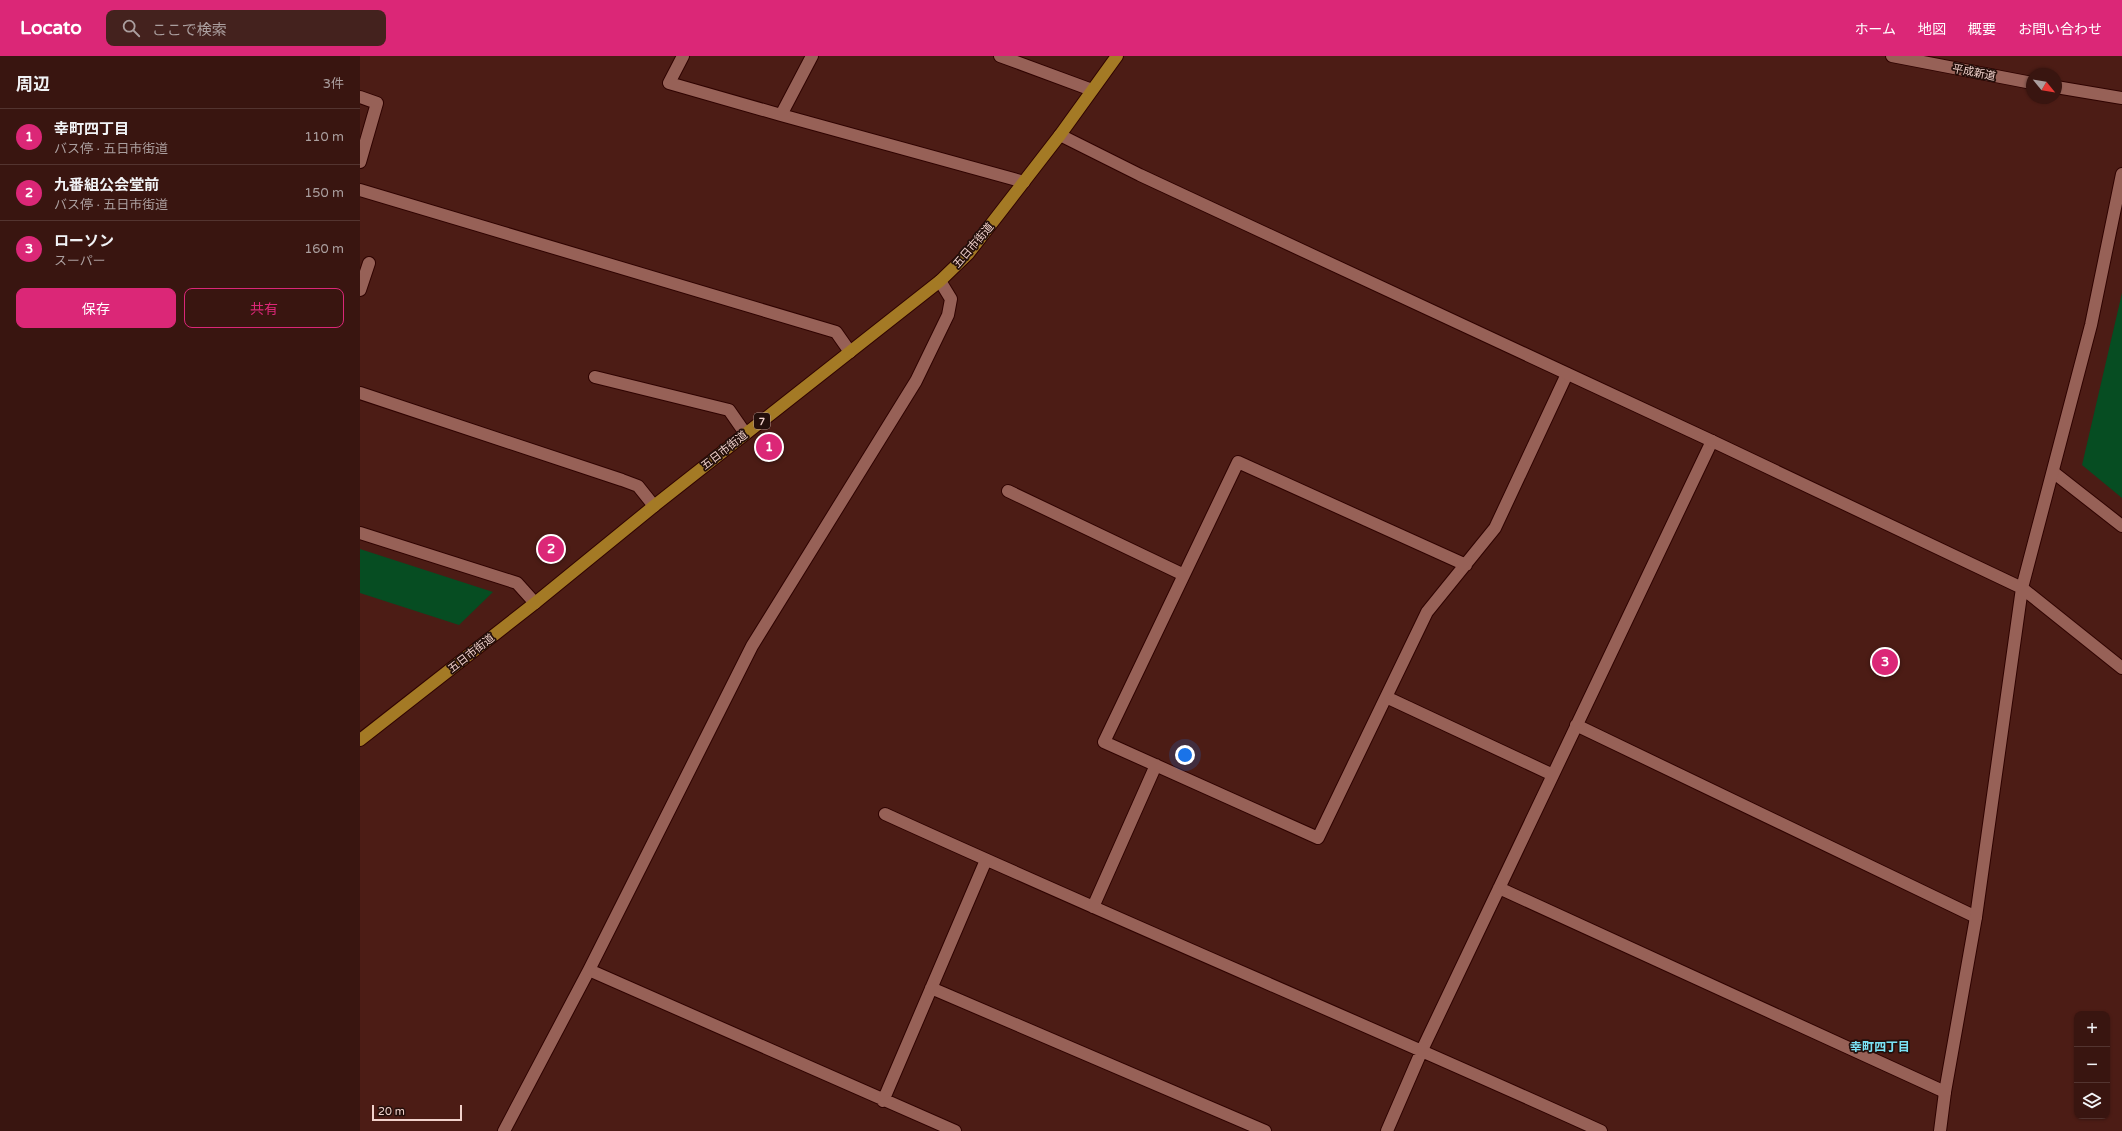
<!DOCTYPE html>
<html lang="ja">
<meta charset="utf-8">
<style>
:root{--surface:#391510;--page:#44221e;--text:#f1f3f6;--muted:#ab9f9f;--line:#533430;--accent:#db2777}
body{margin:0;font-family:"Varela Round","Noto Sans JP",sans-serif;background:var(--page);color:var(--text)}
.controls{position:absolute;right:12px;bottom:12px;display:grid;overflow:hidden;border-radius:8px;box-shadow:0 1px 3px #0004}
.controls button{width:36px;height:36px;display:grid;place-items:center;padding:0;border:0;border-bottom:1px solid var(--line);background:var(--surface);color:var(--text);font:20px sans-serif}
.compass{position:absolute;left:1666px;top:12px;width:36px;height:36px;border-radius:50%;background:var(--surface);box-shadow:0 1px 3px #0004;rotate:120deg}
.scale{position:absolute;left:12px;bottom:10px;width:90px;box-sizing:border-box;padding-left:4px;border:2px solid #f1d2cc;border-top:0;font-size:11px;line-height:14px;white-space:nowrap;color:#f1d2cc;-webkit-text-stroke:3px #240f0b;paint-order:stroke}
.you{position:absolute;left:825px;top:699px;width:14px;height:14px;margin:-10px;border:3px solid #fff;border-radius:50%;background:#1a73e8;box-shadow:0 0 0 6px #1a73e833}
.badge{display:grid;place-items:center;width:26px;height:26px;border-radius:50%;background:var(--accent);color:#fff;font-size:13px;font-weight:700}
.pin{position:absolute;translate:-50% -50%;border:2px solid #fff;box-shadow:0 1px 4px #0006}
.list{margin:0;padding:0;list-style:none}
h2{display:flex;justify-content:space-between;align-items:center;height:52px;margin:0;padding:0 16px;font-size:17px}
h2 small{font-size:13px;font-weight:400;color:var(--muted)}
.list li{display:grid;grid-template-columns:26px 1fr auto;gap:12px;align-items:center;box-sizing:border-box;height:56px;padding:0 16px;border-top:1px solid var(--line)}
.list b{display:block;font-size:15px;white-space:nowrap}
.list p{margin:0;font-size:13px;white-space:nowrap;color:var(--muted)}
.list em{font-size:13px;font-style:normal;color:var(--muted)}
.actions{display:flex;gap:8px;padding:12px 16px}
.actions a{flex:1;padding:9px 0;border:1px solid var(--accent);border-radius:8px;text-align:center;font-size:14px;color:var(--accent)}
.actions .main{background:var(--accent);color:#fff}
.icon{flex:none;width:22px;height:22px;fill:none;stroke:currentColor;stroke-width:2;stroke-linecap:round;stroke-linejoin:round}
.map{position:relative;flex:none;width:1762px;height:1075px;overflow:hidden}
header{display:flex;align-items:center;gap:24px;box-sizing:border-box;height:56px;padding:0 20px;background:var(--accent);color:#fff}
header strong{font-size:19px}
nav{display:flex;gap:22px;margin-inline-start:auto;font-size:14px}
.search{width:280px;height:36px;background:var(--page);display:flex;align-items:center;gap:10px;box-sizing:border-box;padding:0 14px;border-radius:8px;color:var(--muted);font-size:15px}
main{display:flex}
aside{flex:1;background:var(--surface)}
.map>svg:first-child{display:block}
</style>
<header>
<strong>Locato</strong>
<div class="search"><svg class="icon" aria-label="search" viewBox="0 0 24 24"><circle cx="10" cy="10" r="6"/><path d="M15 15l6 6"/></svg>ここで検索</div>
<nav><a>ホーム</a><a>地図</a><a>概要</a><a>お問い合わせ</a></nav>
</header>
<main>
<aside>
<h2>周辺<small>3件</small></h2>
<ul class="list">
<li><span class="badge">1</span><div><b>幸町四丁目</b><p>バス停 · 五日市街道</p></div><em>110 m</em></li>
<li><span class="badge">2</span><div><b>九番組公会堂前</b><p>バス停 · 五日市街道</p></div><em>150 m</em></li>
<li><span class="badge">3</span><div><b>ローソン</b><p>スーパー</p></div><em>160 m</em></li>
</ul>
<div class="actions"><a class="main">保存</a><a>共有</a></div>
</aside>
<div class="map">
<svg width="1762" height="1075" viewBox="0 0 1762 1075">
<rect width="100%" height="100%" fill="#4c1c15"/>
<!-- green -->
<path fill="#064d22" d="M 1762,237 L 1762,442 L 1722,409 Z
M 0,493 L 133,536 L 99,569 L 0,537 Z"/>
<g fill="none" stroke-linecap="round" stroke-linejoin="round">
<defs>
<path id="service" d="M 0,234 L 9,207
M 235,321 L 369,354 L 385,377"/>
<path id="minor" d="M 323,0 L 309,27 L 421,59 L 664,126
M 640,0 L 732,34
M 0,41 L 17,47 L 0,106
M 421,59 L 452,0
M 0,134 L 476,276 L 490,296
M 0,337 L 262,424 L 278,430 L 294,450
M 1693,416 L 1762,470
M 648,435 L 824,519
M 0,477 L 157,527 L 175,547
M 1106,509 L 878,406 L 744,686 L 958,782 L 1067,556 L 1135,472 L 1207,318
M 1026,641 L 1193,719
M 1216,669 L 1616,861
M 525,758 C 762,866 1003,967 1241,1075
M 1139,832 L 1585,1036
M 733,851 L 796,709
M 229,914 L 595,1075
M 571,932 L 905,1075
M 523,1045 L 626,804
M 144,1075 L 229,914 L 392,590 L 556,325 L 588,259 L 591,243 L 580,225
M 1027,1075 L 1062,994 L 1352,385"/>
<path id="tertiary" d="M 1532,0 L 1672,27
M 1696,31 L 1762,42
M 700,79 L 780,119 L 1352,385 L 1662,532 L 1762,612
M 1580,1075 L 1585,1036 L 1616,861 L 1662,532 L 1731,269 L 1762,118"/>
<path id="primary" d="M 0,684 L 175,547 L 294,450 L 580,225 L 608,198 L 700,79 L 757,0"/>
</defs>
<!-- service casing -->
<use href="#service" stroke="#2f0301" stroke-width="14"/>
<!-- minor casing -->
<use href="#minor" stroke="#2f0301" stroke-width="14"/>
<!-- tertiary casing -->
<use href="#tertiary" stroke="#2f0301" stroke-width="14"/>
<!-- primary casing -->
<use href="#primary" stroke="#2f0301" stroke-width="14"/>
<!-- service -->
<use href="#service" stroke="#976157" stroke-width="12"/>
<!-- minor -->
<use href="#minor" stroke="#976157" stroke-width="12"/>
<!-- tertiary -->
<use href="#tertiary" stroke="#976157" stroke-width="12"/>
<!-- primary -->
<use href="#primary" stroke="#a47a25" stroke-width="12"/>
</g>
<g text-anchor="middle" stroke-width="3.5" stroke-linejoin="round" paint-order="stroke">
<!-- shield labels -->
<rect fill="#240f0b" stroke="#b49892" stroke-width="1" x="394" y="357" width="16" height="16" rx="3"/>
<g font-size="10" font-weight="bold" fill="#f1d2cc">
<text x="402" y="369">7</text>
</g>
<!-- street labels -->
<g font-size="11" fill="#f1d2cc" stroke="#240f0b">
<text transform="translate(1614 16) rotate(11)" y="4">平成新道</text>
<text transform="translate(613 189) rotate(-49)" y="4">五日市街道</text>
<text transform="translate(364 394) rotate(-38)" y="4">五日市街道</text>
<text transform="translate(111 597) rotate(-38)" y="4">五日市街道</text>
</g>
<!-- neighbourhood labels -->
<g font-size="12" font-weight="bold" fill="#7ae2f5" stroke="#240f0b">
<text x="1520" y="995">幸町四丁目</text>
</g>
</g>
</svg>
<div class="controls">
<button>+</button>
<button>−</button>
<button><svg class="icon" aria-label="layers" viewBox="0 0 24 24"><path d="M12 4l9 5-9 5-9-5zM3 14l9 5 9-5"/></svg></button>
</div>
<svg class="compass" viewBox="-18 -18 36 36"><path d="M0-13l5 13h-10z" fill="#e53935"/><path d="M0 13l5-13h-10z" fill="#ab9f9f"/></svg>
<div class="scale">20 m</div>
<div class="you"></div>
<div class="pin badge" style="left:409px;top:391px">1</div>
<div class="pin badge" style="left:191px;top:493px">2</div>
<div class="pin badge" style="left:1525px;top:606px">3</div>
</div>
</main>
